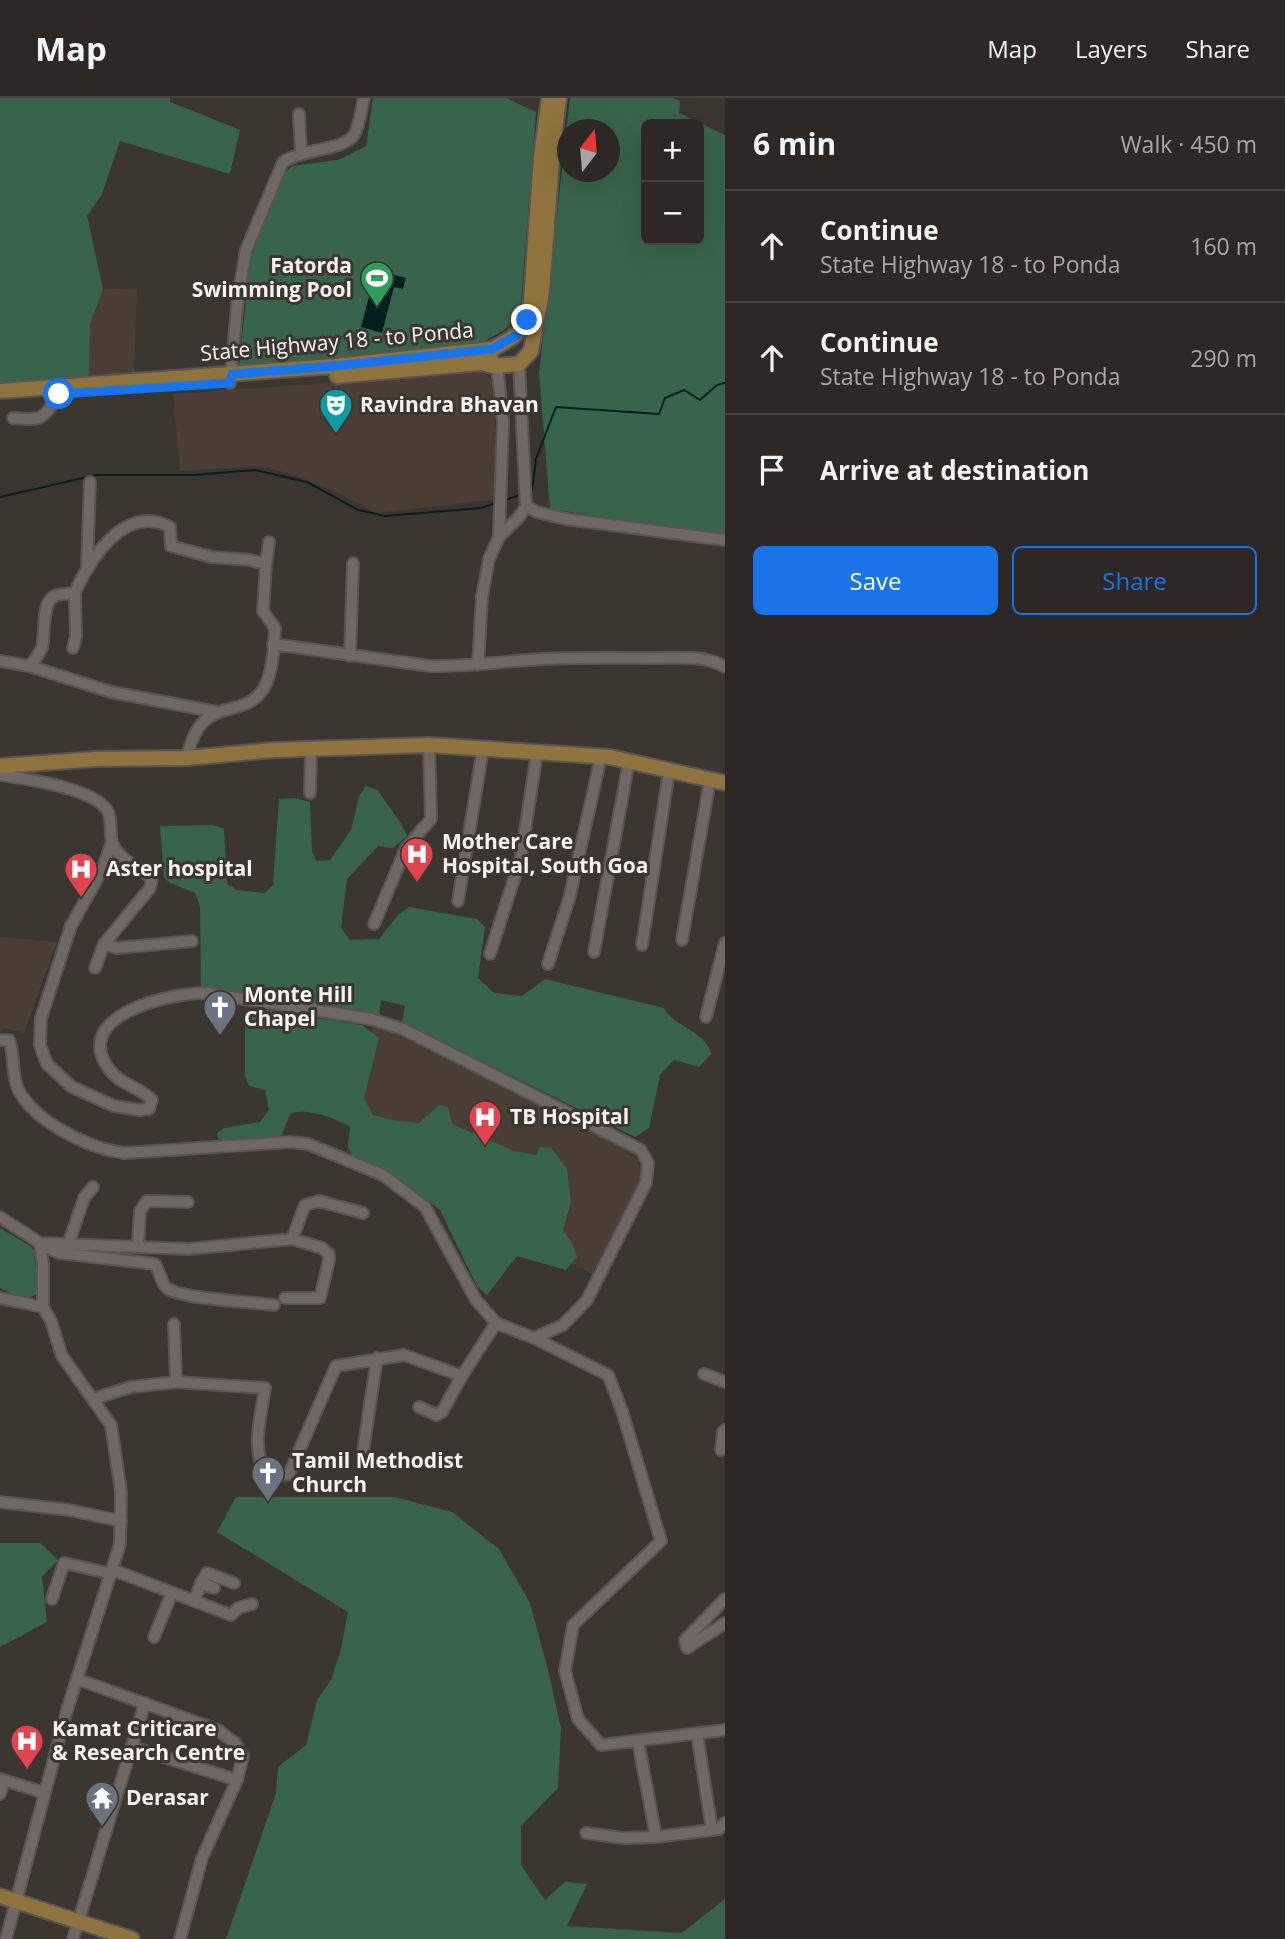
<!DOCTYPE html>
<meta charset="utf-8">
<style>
:root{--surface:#2d2825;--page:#35302d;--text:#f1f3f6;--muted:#a7a6a7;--line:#484442;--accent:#1a73e8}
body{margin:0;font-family:"Open Sans",sans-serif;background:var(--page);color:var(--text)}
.controls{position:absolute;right:21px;top:21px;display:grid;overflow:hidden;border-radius:10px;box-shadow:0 7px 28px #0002}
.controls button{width:63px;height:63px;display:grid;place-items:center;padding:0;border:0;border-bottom:2px solid var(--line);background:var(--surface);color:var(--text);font:35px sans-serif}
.compass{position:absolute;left:557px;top:21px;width:63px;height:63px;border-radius:50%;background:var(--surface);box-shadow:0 7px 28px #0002;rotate:16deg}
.stop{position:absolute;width:21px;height:21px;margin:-16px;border:5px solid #1a73e8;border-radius:50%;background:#fff}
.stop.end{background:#1a73e8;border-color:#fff;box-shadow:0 2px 7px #0008}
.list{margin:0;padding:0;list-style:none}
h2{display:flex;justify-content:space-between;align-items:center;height:91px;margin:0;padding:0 28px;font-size:30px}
h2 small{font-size:23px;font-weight:400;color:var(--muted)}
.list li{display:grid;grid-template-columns:46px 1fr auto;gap:21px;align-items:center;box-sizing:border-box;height:112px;padding:0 28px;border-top:2px solid var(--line)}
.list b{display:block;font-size:26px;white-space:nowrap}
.list p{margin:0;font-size:23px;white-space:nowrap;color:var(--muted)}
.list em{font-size:23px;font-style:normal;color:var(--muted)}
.actions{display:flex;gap:14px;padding:21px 28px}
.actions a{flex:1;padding:16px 0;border:2px solid var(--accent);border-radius:10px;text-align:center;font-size:24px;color:var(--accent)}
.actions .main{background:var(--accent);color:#fff}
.icon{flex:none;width:38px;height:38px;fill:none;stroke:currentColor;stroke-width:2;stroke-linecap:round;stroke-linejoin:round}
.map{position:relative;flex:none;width:725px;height:1841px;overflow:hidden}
header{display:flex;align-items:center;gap:42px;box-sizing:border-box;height:98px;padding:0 35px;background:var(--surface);border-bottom:2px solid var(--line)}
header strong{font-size:33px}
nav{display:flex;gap:38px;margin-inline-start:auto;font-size:24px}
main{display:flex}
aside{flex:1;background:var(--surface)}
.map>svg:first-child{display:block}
</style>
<header>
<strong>Map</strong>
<nav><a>Map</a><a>Layers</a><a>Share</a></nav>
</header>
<main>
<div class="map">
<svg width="725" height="1841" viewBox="0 0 725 1841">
<rect width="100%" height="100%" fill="#3c3631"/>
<!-- built -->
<path fill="#4a3e36" d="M 137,190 L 134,274 L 89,279 L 90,226 L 103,191 Z
M 478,274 L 487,277 L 491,283 L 494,305 L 497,401 L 377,415 L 334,393 L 294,377 L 260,368 L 180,373 L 173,296 Z
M 0,839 L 57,844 L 24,935 L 4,930 L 0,935 Z
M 373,928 L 409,941 L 615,1042 L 638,1062 L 642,1079 L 592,1176 L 515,1139 L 442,1098 L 346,1056 Z"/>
<!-- green -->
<path fill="#38644b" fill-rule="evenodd" d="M 0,0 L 170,0 L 170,4 L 240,32 L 230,76 L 120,43 L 102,96 L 87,118 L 103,191 L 90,226 L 89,279 L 0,287 Z
M 373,0 L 506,0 L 536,14 L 520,218 L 504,232 L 479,246 L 239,270 L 250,159 L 285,75 L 292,68 L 338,62 L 366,48 Z
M 570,0 L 672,0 L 680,3 L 679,15 L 725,37 L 725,437 L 550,411 L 539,275 ZM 646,26 L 699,26 L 699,142 L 646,142 ZM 568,32 L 610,32 L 610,74 L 568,74 Z
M 366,688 L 378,692 C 387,708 401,721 407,738 L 393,750 L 378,748 L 347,781 L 341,830 L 350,842 L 379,841 L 398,817 L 409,809 L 477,821 L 485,829 L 478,880 L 494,895 L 522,898 L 545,881 L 664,910 C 675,930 705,932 711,956 L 699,969 L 674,962 L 660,977 L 649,1030 L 635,1039 L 402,924 L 405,908 L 381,902 L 379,918 L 201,889 L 200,808 L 195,795 L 170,785 L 164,779 L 160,728 L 213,727 L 224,731 L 227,786 L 237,792 L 265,795 L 273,787 L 279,701 L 295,700 L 310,704 L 312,753 L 316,763 L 330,762 L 351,732 L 359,698 Z
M 257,911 L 362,927 L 379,940 L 364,1000 L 373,1017 L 397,1023 L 419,1025 L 439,1007 L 448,1009 L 452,1026 L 514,1053 L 536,1057 L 540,1049 L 551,1050 L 567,1070 L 571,1104 L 563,1132 L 573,1147 L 577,1159 L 566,1172 L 517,1158 L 487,1197 L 477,1188 L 440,1112 L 388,1073 L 352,1057 L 348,1048 L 350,1029 C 335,1020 306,1009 290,1016 L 281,1039 L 220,1044 L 217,1036 L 224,1030 L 260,1024 L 269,1012 L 265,992 L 249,988 L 245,977 L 245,916 Z
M 0,1130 L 30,1148 L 35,1153 L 37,1196 C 25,1204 11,1195 0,1190 Z
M 236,1399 L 394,1399 L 452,1414 L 499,1451 L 530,1505 L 548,1572 L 561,1630 L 558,1690 L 521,1728 L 521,1767 L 545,1802 L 565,1784 L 587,1786 L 567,1828 L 682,1835 L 725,1801 L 725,1841 L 226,1841 L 276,1695 L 278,1669 L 306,1647 L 317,1602 L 331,1582 L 341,1551 L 348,1514 L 217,1434 Z
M 0,1445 L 40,1445 L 58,1462 L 42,1479 L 47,1524 L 0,1549 Z"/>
<!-- water -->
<path fill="#061f20" d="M 376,172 L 406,180 L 403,191 L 394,189 L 382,235 L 361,229 Z"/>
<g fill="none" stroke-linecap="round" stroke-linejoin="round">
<!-- stream -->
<path stroke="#061f20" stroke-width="2" d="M 528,395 L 532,393 L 536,361 L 556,309 L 659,316 L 665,300 L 684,292 L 700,302 L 717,287 L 725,285
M 0,399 L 96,377 L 193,377 L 255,372 L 307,384 L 358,412 L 385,418 L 481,410 L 496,405
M 505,402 L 520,397"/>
<defs>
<path id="minor" d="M 299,16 L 301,55
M 497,268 L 503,323 L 499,439
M 230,285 L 238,199 L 246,152 L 283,64 C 301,51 345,52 354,37 C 360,27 361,11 364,0
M 13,320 C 44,323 43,321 59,296
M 526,408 L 537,414 L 566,421 L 725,442
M 266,466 L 269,444
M 87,469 L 90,384
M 273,546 L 430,568 C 468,569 505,563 543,561 C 581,559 619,560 657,560 C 679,560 706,557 725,569
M 73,550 L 76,539 L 75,494
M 350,558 L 353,465
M 0,563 L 29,568 L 111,594 L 217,614
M 478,567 L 482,499 L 489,461 L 499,439 L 519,419 L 526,408 L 519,266
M 29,568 C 35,562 39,557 42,549 C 45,538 42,505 53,499 C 59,495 69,497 75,494 C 91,460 125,405 170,429 L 171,448 L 211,459 L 250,462 L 266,466 L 263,513 L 275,530 C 274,548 273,574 264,590 C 242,625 201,593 187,660
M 0,677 C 26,681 93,690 107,712 C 113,722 109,733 112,744 C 117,760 140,770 152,781 L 150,790 L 104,846 L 95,870
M 310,695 L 311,651
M 458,803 L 483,650
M 374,826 L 406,750 L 431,721 L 429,647
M 682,842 L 710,682
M 104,846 L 117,850 L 192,843
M 642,847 L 669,673
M 594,854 L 629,663
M 490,856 L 521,759 L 537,654
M 548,866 L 569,801 L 601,659
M 706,919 L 725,845
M 0,942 L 9,942 C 15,957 11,975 18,991 C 34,1024 90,1051 125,1055 L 290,1044 L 308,1046 L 383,1077 L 425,1109 L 476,1202 L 496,1225 L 534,1240 L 563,1227 L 587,1202 L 646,1085 L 648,1065 L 641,1052 L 403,931 L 371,921 L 205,895 C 169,895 70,918 109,971 C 120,987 140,989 152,1002 L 149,1011 L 139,1012 L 114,1008 L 72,989 L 47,966 L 40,947 L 41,920 L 71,828 L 103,770 L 112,743
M 0,1119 L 40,1145 L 43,1167 L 43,1209 L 51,1223 L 62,1258 L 111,1327 L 121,1394 L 120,1446 L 67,1612 L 6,1841
M 40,1145 L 189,1151 L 292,1141 L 305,1107 L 319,1103 L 363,1115
M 68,1147 L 84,1100 L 93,1089
M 45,1148 L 59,1155 L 155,1166 C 160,1173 160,1184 167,1190 C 179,1201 254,1204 274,1207
M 138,1148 L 140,1113 L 147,1103 L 188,1104
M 0,1200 L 43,1209
M 285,1200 L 320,1200 L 329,1162 L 329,1156 L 322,1150 L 292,1141
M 174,1226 L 176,1284 L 265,1290 C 260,1322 251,1351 267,1380 L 289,1376 L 336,1268 L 404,1257 L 462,1278 L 496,1225
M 534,1240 L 608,1277 L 622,1313 L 661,1443 L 573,1527 L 565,1573 L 578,1621 L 601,1647 L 725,1632
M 704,1276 L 725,1284
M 93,1301 L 131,1289 L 176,1284
M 419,1309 L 437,1317 L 442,1314 L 462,1278
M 721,1352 L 723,1334 L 725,1332
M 362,1360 L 377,1260
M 0,1404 L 69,1412 L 121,1423
M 113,1472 L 231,1517 L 238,1510 L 252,1506
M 201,1485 L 207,1475 L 234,1485
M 52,1501 L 64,1465 L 112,1476
M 725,1501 L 685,1542 L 687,1550 L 725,1525
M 194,1503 L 201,1485 L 214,1490
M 154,1539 L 172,1495
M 77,1581 L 218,1632 L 235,1645 L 243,1658 L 237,1682 L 202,1760 L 180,1841
M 697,1636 L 712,1732
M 638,1643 L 656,1739 L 719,1731 L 725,1725
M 132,1649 L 237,1682
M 0,1681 L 45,1695
M 0,1696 L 4,1683
M 586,1735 L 623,1740 L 656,1739
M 73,1841 L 145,1605"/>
<path id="major" d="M 490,259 L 493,268 L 519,266 L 531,253 L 542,194 L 553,49 L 559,0
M 337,278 L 481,265 L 493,268
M 0,293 L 335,268 L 492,251 C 517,239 525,232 531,204 L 541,59 L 549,0
M 0,668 L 96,661 L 187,660 L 274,652 L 429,647 L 610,659 L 725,685
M 0,1798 L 132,1841"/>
</defs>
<!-- minor casing -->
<use href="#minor" stroke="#5a5551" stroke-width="14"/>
<!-- major casing -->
<use href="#major" stroke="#5a5551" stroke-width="18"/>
<!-- minor -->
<use href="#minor" stroke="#706864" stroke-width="10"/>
<!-- major -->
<use href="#major" stroke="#8f743f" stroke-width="14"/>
</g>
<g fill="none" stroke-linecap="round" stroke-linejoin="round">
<!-- route -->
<path stroke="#1a73e8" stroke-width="9" d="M 59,296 L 230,285 L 232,276 L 335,268 L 492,251 L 517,237 L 527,222"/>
</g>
<!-- icons -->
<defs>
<symbol id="stadium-pin" viewBox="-11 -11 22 30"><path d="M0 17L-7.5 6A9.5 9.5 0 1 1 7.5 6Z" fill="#2e9e5b" stroke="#3c3631"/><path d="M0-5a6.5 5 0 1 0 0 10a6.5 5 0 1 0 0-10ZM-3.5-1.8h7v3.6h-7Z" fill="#fff"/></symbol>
<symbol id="theatre-pin" viewBox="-11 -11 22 30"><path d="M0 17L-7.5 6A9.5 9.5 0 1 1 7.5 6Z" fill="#0f9aa8" stroke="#3c3631"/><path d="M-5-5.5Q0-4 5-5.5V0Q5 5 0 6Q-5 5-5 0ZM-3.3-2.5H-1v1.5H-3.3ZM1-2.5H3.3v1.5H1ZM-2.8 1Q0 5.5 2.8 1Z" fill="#fff"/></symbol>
<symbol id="hospital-pin" viewBox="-11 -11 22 30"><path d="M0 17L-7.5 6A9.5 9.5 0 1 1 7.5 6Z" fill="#e0444e" stroke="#3c3631"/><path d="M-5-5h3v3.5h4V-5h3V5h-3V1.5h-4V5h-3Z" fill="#fff"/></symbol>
<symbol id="church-pin" viewBox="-11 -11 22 30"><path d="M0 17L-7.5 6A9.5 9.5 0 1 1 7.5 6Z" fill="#6b7280" stroke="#3c3631"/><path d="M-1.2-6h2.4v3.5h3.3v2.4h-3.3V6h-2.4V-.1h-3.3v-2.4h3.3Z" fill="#fff"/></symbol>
<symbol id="temple-pin" viewBox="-11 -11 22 30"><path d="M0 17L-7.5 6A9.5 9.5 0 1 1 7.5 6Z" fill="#6b7280" stroke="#3c3631"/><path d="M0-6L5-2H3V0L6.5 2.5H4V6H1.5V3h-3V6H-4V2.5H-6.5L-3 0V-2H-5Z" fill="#fff"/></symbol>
</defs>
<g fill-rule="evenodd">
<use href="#stadium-pin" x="358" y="161" width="38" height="52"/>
<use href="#theatre-pin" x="317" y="288" width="38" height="52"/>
<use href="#hospital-pin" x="398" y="737" width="38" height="52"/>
<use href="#hospital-pin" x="62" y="752" width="38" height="52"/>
<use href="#church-pin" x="201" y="890" width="38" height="52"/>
<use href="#hospital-pin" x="466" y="1000" width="38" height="52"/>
<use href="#church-pin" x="249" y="1356" width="38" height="52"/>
<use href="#hospital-pin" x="8" y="1624" width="38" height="52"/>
<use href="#temple-pin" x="83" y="1681" width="38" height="52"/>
</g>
<g text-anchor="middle" stroke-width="6" stroke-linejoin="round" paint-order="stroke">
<!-- poi labels -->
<g font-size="21" font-weight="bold" fill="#f8f3f0" stroke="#3c3631" text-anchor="start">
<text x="352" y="175" text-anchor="end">Fatorda<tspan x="352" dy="24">Swimming Pool</tspan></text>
<text x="360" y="314">Ravindra Bhavan</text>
<text x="442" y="751">Mother Care<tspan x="442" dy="24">Hospital, South Goa</tspan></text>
<text x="106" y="778">Aster hospital</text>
<text x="244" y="904">Monte Hill<tspan x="244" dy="24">Chapel</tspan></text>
<text x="510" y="1026">TB Hospital</text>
<text x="292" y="1370">Tamil Methodist<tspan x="292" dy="24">Church</tspan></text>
<text x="52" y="1638">Kamat Criticare<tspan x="52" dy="24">&amp; Research Centre</tspan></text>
<text x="126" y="1707">Derasar</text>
</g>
<!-- street labels -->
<g font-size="21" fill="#f8f3f0" stroke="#3c3631">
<text transform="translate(337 244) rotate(-5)" y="7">State Highway 18 - to Ponda</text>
</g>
</g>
</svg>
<div class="controls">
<button>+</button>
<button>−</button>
</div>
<svg class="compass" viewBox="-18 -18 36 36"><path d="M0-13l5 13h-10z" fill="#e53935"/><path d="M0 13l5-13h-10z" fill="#a7a6a7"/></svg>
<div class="stop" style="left:59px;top:296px"></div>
<div class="stop end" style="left:527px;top:222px"></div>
</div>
<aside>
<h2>6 min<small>Walk · 450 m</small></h2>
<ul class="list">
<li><svg class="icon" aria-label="ahead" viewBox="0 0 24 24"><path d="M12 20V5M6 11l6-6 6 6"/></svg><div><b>Continue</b><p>State Highway 18 - to Ponda</p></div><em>160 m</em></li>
<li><svg class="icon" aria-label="ahead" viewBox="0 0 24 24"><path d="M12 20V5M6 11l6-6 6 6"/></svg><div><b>Continue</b><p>State Highway 18 - to Ponda</p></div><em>290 m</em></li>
<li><svg class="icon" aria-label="arrive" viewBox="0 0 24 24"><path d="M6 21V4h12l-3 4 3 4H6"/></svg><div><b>Arrive at destination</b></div></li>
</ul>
<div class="actions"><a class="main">Save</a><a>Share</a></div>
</aside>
</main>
